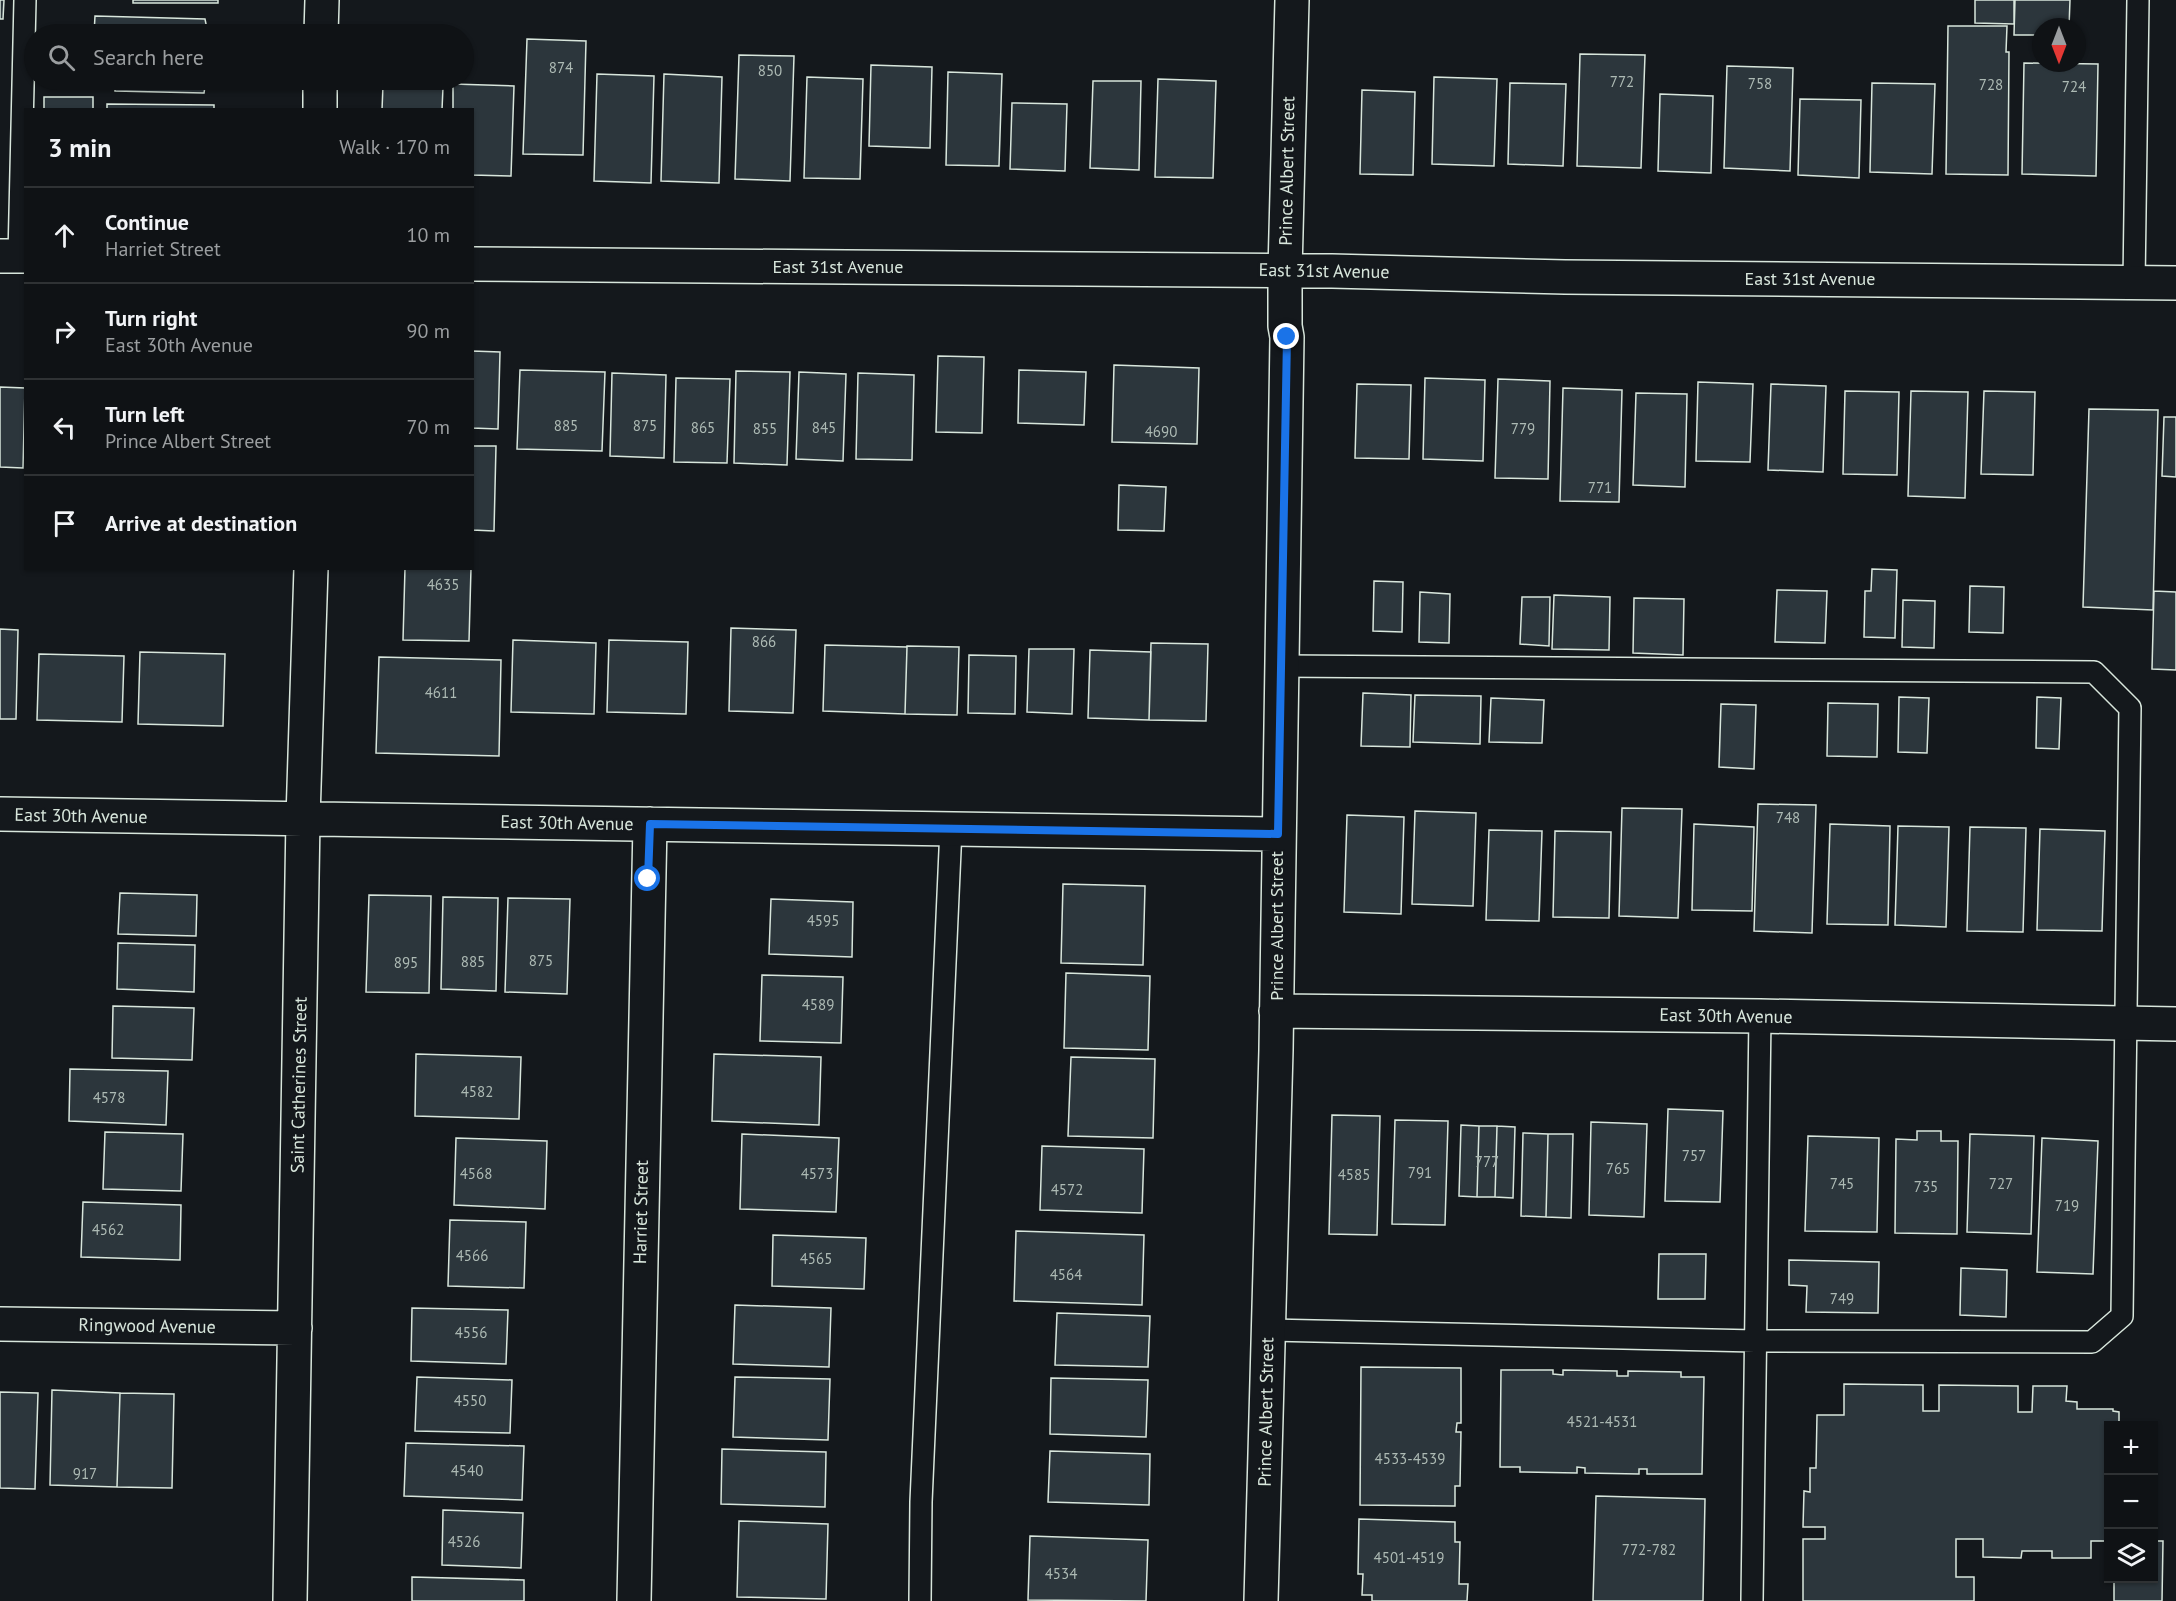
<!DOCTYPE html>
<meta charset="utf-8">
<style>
:root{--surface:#0f1215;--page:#181b1e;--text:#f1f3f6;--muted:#9b9ea0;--line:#2f3234}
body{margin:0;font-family:"PT Sans",sans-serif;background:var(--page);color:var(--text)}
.controls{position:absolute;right:18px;bottom:18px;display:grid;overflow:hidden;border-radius:0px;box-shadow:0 2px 4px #0004}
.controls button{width:54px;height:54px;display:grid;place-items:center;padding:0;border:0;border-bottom:2px solid var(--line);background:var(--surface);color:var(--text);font:30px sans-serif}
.compass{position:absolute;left:2032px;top:18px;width:54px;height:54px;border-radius:50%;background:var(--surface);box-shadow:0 2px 4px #0004;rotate:180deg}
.stop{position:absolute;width:18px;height:18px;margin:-14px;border:4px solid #1a73e8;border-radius:50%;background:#fff}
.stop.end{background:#1a73e8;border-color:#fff;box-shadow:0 2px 6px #0008}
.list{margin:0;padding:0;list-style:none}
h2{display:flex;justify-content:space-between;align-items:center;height:78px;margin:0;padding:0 24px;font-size:26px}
h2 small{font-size:20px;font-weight:400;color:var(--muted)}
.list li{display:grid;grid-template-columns:39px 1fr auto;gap:18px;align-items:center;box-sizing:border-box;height:96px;padding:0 24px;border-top:2px solid var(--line)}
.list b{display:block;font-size:22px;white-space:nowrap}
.list p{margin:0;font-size:20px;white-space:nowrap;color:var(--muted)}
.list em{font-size:20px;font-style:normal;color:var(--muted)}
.icon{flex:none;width:33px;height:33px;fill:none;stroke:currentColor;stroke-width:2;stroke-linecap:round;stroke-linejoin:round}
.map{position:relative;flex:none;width:2176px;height:1601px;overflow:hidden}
.search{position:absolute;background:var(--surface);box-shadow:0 2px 4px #0004;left:24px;top:24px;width:450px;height:66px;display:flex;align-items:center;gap:15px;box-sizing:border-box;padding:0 21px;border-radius:33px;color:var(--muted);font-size:22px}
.panel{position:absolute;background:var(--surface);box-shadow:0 2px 4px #0004;left:24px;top:108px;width:450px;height:462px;border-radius:0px}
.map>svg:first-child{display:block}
</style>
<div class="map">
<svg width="2176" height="1601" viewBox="0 0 2176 1601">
<rect width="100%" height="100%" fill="#14181c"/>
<!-- building -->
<path fill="#2c363c" stroke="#d8e6dc" stroke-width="1.5" d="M 0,0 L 4,0 L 3,19 L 0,19 Z
M 133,0 L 218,0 L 218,3 L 133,3 Z
M 1975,0 L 2014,0 L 2014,24 L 1975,23 Z
M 2015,0 L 2070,0 L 2069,27 L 2041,27 L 2041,35 L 2014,35 Z
M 95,16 L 205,19 L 208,34 L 94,34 Z
M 1948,26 L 2007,26 L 2006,52 L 2009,52 L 2008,175 L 1946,174 Z
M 527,39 L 586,41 L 583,155 L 523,154 Z
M 1580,54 L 1645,55 L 1641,168 L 1577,166 Z
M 739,55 L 794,56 L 790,181 L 735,179 Z
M 2024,63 L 2098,64 L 2096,176 L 2022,174 Z
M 871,65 L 932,67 L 930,148 L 869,146 Z
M 1727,66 L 1793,68 L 1790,171 L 1724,168 Z
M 948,72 L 1002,74 L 999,166 L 946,165 Z
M 597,74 L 654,76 L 651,183 L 594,181 Z
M 664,74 L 722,77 L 719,183 L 661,181 Z
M 807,77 L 863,79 L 860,179 L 804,178 Z
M 1434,77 L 1497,79 L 1494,166 L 1432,164 Z
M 1158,79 L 1216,81 L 1213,178 L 1155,177 Z
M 115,80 L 206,80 L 204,93 L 115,91 Z
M 1093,81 L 1141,81 L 1139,170 L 1090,168 Z
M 1510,83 L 1566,84 L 1563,166 L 1508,164 Z
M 1872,83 L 1935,84 L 1932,174 L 1870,172 Z
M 453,84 L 514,86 L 511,176 L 472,175 L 472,110 L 453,110 Z
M 383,85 L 443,87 L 442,110 L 382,110 Z
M 1362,90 L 1415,92 L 1413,175 L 1360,174 Z
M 1660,94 L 1713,96 L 1711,173 L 1658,171 Z
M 44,97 L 93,97 L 93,110 L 44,110 Z
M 1800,99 L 1861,100 L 1859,178 L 1798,175 Z
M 1012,103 L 1067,104 L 1065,171 L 1010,169 Z
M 107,104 L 214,105 L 214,110 L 107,110 Z
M 472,351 L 500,352 L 498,429 L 472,428 Z
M 938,356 L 984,357 L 982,433 L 936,432 Z
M 1114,365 L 1199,368 L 1197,444 L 1112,442 Z
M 520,370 L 605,372 L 602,451 L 517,449 Z
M 1019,370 L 1086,372 L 1084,425 L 1018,423 Z
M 736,371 L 790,372 L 787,465 L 734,463 Z
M 799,372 L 846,374 L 843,461 L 796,459 Z
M 612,373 L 666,375 L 664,458 L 610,456 Z
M 858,373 L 914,375 L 912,460 L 856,459 Z
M 676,378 L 730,379 L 727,463 L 674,462 Z
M 1425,378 L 1485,380 L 1483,461 L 1423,459 Z
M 1498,379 L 1550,381 L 1548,479 L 1495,478 Z
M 1698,382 L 1753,384 L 1750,462 L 1696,461 Z
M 1357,384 L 1411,385 L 1409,459 L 1355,458 Z
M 1771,384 L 1826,386 L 1823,472 L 1768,470 Z
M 0,387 L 25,388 L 23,468 L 0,467 Z
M 1563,388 L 1622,390 L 1619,502 L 1560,501 Z
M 1845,391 L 1899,392 L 1897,475 L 1843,474 Z
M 1911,391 L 1968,392 L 1965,498 L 1908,496 Z
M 1984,391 L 2035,392 L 2033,475 L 1981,474 Z
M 1636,393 L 1687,394 L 1685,487 L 1633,485 Z
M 2089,409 L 2158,410 L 2153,610 L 2083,607 Z
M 2164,417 L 2176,417 L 2176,477 L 2162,476 Z
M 472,446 L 496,446 L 494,531 L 472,530 Z
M 1119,485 L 1166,487 L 1164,531 L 1118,530 Z
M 405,568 L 471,568 L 469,641 L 403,640 Z
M 1872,569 L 1897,570 L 1895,638 L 1864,637 L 1865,591 L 1871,591 Z
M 1374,581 L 1403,582 L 1402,632 L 1373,631 Z
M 1970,586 L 2004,587 L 2003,633 L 1969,632 Z
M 1777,590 L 1827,591 L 1825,643 L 1775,642 Z
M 2154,591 L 2176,592 L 2176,670 L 2152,669 Z
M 1420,592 L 1450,594 L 1449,643 L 1419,642 Z
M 1554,595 L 1610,597 L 1609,650 L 1552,649 Z
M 1522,597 L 1550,597 L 1549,646 L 1520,644 Z
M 1634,598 L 1684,599 L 1683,655 L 1633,653 Z
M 1903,600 L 1935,601 L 1934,648 L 1902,647 Z
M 731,628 L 796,630 L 793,713 L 729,711 Z
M 0,629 L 18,630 L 16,719 L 0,719 Z
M 513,640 L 596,643 L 594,714 L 511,712 Z
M 609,640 L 688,642 L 686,714 L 607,712 Z
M 1151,643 L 1208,644 L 1206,721 L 1149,720 Z
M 825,645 L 907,647 L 905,714 L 823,711 Z
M 907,646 L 959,647 L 957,715 L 905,714 Z
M 1029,649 L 1074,649 L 1072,714 L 1027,712 Z
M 1090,650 L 1151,652 L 1149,720 L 1088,718 Z
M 140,652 L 225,654 L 223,726 L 138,724 Z
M 39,654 L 124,656 L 122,722 L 37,720 Z
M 969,655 L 1016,656 L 1015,714 L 968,713 Z
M 379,657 L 501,660 L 499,756 L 376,753 Z
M 1363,693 L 1411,695 L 1410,747 L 1361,746 Z
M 1415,695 L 1481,696 L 1480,744 L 1413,742 Z
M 1899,697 L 1929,698 L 1927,753 L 1898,752 Z
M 2037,697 L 2061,698 L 2059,749 L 2036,748 Z
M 1491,698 L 1544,700 L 1542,743 L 1489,742 Z
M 1828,703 L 1878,704 L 1877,757 L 1827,756 Z
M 1721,704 L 1756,705 L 1754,769 L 1719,767 Z
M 1758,804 L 1816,805 L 1812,933 L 1754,931 Z
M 1622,808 L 1682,809 L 1678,918 L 1619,916 Z
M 1415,811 L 1476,813 L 1473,906 L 1412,904 Z
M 1347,815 L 1404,817 L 1401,914 L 1344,912 Z
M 1694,824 L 1754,827 L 1752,911 L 1692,910 Z
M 1830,824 L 1890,826 L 1888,925 L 1827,924 Z
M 1898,826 L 1949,827 L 1946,927 L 1895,925 Z
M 1970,827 L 2026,828 L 2023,932 L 1967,931 Z
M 2040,829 L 2105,831 L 2102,931 L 2037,930 Z
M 1489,830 L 1542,831 L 1539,921 L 1486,920 Z
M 1555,831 L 1611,832 L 1609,918 L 1553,917 Z
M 1063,884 L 1145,886 L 1143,965 L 1061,963 Z
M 120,893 L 197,895 L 196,936 L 118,934 Z
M 369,895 L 431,896 L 429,993 L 366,992 Z
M 443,897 L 498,898 L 496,991 L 441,989 Z
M 508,898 L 570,899 L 567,994 L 505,992 Z
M 771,899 L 853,902 L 852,957 L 769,954 Z
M 118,943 L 195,945 L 194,992 L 117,989 Z
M 1066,973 L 1150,976 L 1148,1050 L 1064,1048 Z
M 762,975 L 843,977 L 841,1043 L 760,1041 Z
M 113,1006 L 194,1008 L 192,1060 L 112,1058 Z
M 416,1054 L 521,1057 L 519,1119 L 415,1116 Z
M 714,1054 L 821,1057 L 819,1125 L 712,1121 Z
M 1071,1057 L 1155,1059 L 1153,1138 L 1068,1136 Z
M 70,1069 L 168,1071 L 166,1125 L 69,1121 Z
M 1668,1109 L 1723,1111 L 1720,1202 L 1665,1201 Z
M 1332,1115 L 1380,1116 L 1377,1235 L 1329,1234 Z
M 1395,1120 L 1448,1121 L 1445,1225 L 1392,1224 Z
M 1591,1122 L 1647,1124 L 1644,1217 L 1589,1215 Z
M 1461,1125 L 1479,1126 L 1477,1197 L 1459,1196 Z
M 1479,1126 L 1497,1126 L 1495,1197 L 1477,1197 Z
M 1497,1126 L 1515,1127 L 1513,1198 L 1495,1197 Z
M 1917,1131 L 1941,1131 L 1941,1141 L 1958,1141 L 1957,1234 L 1895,1233 L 1896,1139 L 1917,1140 Z
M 105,1132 L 183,1134 L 181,1191 L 103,1189 Z
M 1523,1133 L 1548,1134 L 1546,1217 L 1521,1216 Z
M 742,1134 L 839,1138 L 836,1212 L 740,1209 Z
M 1548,1134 L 1573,1134 L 1571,1218 L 1546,1217 Z
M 1970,1134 L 2034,1136 L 2031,1234 L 1967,1232 Z
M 1808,1136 L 1879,1138 L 1877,1232 L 1805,1231 Z
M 456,1138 L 547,1141 L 545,1209 L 454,1205 Z
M 2042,1138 L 2098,1141 L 2093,1274 L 2037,1272 Z
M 1042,1146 L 1144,1149 L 1142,1213 L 1040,1210 Z
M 83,1202 L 181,1205 L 180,1260 L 81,1257 Z
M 450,1220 L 526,1222 L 524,1288 L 448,1286 Z
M 1016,1231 L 1144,1235 L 1142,1305 L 1014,1301 Z
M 773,1235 L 866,1238 L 864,1289 L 772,1286 Z
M 1659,1254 L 1706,1254 L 1705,1299 L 1658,1299 Z
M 1789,1260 L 1879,1262 L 1878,1313 L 1806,1312 L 1807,1286 L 1789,1285 Z
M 1961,1268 L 2007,1270 L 2006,1317 L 1960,1315 Z
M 735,1305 L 831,1308 L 829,1367 L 733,1364 Z
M 412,1308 L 508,1310 L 506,1364 L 411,1361 Z
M 1057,1313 L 1150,1316 L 1148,1367 L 1055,1365 Z
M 1361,1367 L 1461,1368 L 1461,1423 L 1457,1423 L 1456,1432 L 1461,1432 L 1460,1486 L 1455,1486 L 1455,1506 L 1360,1505 Z
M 1501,1370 L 1553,1370 L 1553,1374 L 1563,1375 L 1563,1370 L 1617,1371 L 1617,1376 L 1628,1376 L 1628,1371 L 1681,1372 L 1681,1377 L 1704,1377 L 1702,1474 L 1647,1474 L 1647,1469 L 1639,1469 L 1639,1474 L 1585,1473 L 1585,1468 L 1577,1467 L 1577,1473 L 1520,1472 L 1520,1467 L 1500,1467 Z
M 417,1377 L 512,1380 L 510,1433 L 415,1431 Z
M 735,1377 L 830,1379 L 828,1440 L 733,1437 Z
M 1051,1378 L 1148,1380 L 1146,1437 L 1050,1434 Z
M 1844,1384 L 1923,1385 L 1923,1411 L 1939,1411 L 1939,1385 L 2018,1386 L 2018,1412 L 2032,1412 L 2033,1386 L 2067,1386 L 2066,1401 L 2077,1402 L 2077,1409 L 2113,1409 L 2113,1411 L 2119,1412 L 2119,1426 L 2108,1426 L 2108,1541 L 2091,1541 L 2091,1558 L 2052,1558 L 2052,1551 L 2022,1551 L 2021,1558 L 1983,1557 L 1983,1539 L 1956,1539 L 1956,1577 L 1974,1577 L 1974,1601 L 1803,1601 L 1803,1539 L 1825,1539 L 1825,1527 L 1803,1527 L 1804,1491 L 1810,1492 L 1810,1468 L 1816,1468 L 1817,1415 L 1844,1415 Z
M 52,1390 L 120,1393 L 117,1487 L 50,1485 Z
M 0,1392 L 38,1393 L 35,1489 L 0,1488 Z
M 120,1393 L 174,1394 L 172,1488 L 117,1487 Z
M 406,1443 L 524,1446 L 522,1500 L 404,1496 Z
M 722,1449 L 826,1452 L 825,1507 L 721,1504 Z
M 1050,1451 L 1150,1454 L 1149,1505 L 1048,1502 Z
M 1596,1496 L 1705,1499 L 1703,1601 L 1593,1601 Z
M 443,1510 L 523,1513 L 521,1568 L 442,1565 Z
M 1359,1519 L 1455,1522 L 1455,1542 L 1460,1542 L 1459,1584 L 1468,1584 L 1467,1601 L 1372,1601 L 1372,1595 L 1362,1595 L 1363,1574 L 1358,1574 Z
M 739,1521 L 828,1524 L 826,1599 L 737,1597 Z
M 1030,1536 L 1148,1540 L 1146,1601 L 1028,1600 Z
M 2154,1541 L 2163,1541 L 2162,1601 L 2114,1601 L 2114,1578 L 2154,1578 Z
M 412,1577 L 524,1580 L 524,1601 L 412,1601 Z"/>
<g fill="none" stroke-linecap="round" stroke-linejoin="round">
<defs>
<path id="lane" d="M 19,256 L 25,0
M 2134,283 L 2138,0
M 1268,1330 L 1755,1341 L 2092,1342 L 2122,1316 C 2123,1114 2127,911 2130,708 L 2094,672 L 1281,666
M 920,1601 L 921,1502 L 951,828
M 1752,1601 L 1760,1016"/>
<path id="street" d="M 321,34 L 322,0
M 320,110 L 320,80
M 0,256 L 26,256
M 472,264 L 1332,271 L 1565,277 L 2176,283
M 0,814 L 1278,834
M 1276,1011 L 1760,1016 L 2176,1024
M 0,1324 L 295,1328
M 290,1601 L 303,818 L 311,568
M 634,1601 L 650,824
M 1261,1601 L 1276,1050 L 1287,337 L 1285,326 L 1285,271 L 1292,0"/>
</defs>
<!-- lane casing -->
<use href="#lane" stroke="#d8e6dc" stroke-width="24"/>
<!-- street casing -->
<use href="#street" stroke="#d8e6dc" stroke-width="36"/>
<!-- lane -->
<use href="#lane" stroke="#14181c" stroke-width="21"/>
<!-- street -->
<use href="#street" stroke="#14181c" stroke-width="33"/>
</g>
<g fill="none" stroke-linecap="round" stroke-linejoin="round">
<!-- route -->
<path stroke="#1a73e8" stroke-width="8" d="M 648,879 L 650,824 L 1278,834 L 1287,337"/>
</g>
<g text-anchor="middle" stroke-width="4.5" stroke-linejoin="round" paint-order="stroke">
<!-- number labels -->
<g font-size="15" fill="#adbab4">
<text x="561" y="73">874</text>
<text x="770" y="76">850</text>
<text x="1622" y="87">772</text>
<text x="1760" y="89">758</text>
<text x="1991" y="90">728</text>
<text x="2074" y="92">724</text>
<text x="566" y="431">885</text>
<text x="645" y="431">875</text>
<text x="703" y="433">865</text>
<text x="824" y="433">845</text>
<text x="765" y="434">855</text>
<text x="1523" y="434">779</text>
<text x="1161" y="437">4690</text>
<text x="1600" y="493">771</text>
<text x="443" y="590">4635</text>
<text x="764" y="647">866</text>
<text x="441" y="698">4611</text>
<text x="1788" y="823">748</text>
<text x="823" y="926">4595</text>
<text x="541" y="966">875</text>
<text x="473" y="967">885</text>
<text x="406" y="968">895</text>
<text x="818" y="1010">4589</text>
<text x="477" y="1097">4582</text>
<text x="109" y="1103">4578</text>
<text x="1694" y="1161">757</text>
<text x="1487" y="1167">777</text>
<text x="1618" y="1174">765</text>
<text x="1420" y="1178">791</text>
<text x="476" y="1179">4568</text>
<text x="817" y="1179">4573</text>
<text x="1354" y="1180">4585</text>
<text x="1842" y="1189">745</text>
<text x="2001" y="1189">727</text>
<text x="1926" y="1192">735</text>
<text x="1067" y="1195">4572</text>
<text x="2067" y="1211">719</text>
<text x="108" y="1235">4562</text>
<text x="472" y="1261">4566</text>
<text x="816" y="1264">4565</text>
<text x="1066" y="1280">4564</text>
<text x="1842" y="1304">749</text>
<text x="471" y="1338">4556</text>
<text x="470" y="1406">4550</text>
<text x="1602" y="1427">4521-4531</text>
<text x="1410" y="1464">4533-4539</text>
<text x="467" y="1476">4540</text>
<text x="85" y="1479">917</text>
<text x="464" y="1547">4526</text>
<text x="1649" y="1555">772-782</text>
<text x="1409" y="1563">4501-4519</text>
<text x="1061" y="1579">4534</text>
</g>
<!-- street labels -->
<g font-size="18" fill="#d8e6dc" stroke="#14181c">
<text transform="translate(1287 171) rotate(-89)" y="6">Prince Albert Street</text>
<text x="838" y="273">East 31st Avenue</text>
<text transform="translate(1324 271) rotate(1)" y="6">East 31st Avenue</text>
<text x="1810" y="285">East 31st Avenue</text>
<text transform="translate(81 816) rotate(1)" y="6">East 30th Avenue</text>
<text transform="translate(567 823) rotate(1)" y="6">East 30th Avenue</text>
<text transform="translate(1277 926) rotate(-90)" y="6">Prince Albert Street</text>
<text transform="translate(1726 1016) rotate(1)" y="6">East 30th Avenue</text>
<text transform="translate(299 1085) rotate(-89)" y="6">Saint Catherines Street</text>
<text transform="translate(641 1212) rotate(-89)" y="6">Harriet Street</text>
<text transform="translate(147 1326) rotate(1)" y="6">Ringwood Avenue</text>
<text transform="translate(1266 1412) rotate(-89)" y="6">Prince Albert Street</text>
</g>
</g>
</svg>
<div class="controls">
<button>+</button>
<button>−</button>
<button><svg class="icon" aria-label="layers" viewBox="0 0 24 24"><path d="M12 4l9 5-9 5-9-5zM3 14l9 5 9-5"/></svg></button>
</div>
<svg class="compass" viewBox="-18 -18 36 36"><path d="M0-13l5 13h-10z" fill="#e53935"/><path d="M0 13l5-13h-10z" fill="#9b9ea0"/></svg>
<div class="stop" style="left:648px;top:879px"></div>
<div class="stop end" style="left:1287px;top:337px"></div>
<div class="search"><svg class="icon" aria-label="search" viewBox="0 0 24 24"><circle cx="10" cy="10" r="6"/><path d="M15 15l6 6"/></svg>Search here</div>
<section class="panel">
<h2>3 min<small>Walk · 170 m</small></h2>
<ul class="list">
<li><svg class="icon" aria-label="ahead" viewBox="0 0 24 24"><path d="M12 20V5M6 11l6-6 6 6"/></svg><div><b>Continue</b><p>Harriet Street</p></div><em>10 m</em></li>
<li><svg class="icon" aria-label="right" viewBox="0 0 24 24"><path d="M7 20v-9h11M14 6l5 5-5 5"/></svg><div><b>Turn right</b><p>East 30th Avenue</p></div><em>90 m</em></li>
<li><svg class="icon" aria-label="left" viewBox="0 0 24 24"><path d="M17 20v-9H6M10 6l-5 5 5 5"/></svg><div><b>Turn left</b><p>Prince Albert Street</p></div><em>70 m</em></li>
<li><svg class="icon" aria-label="arrive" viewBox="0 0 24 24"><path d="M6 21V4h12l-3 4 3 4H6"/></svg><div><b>Arrive at destination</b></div></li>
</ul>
</section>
</div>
